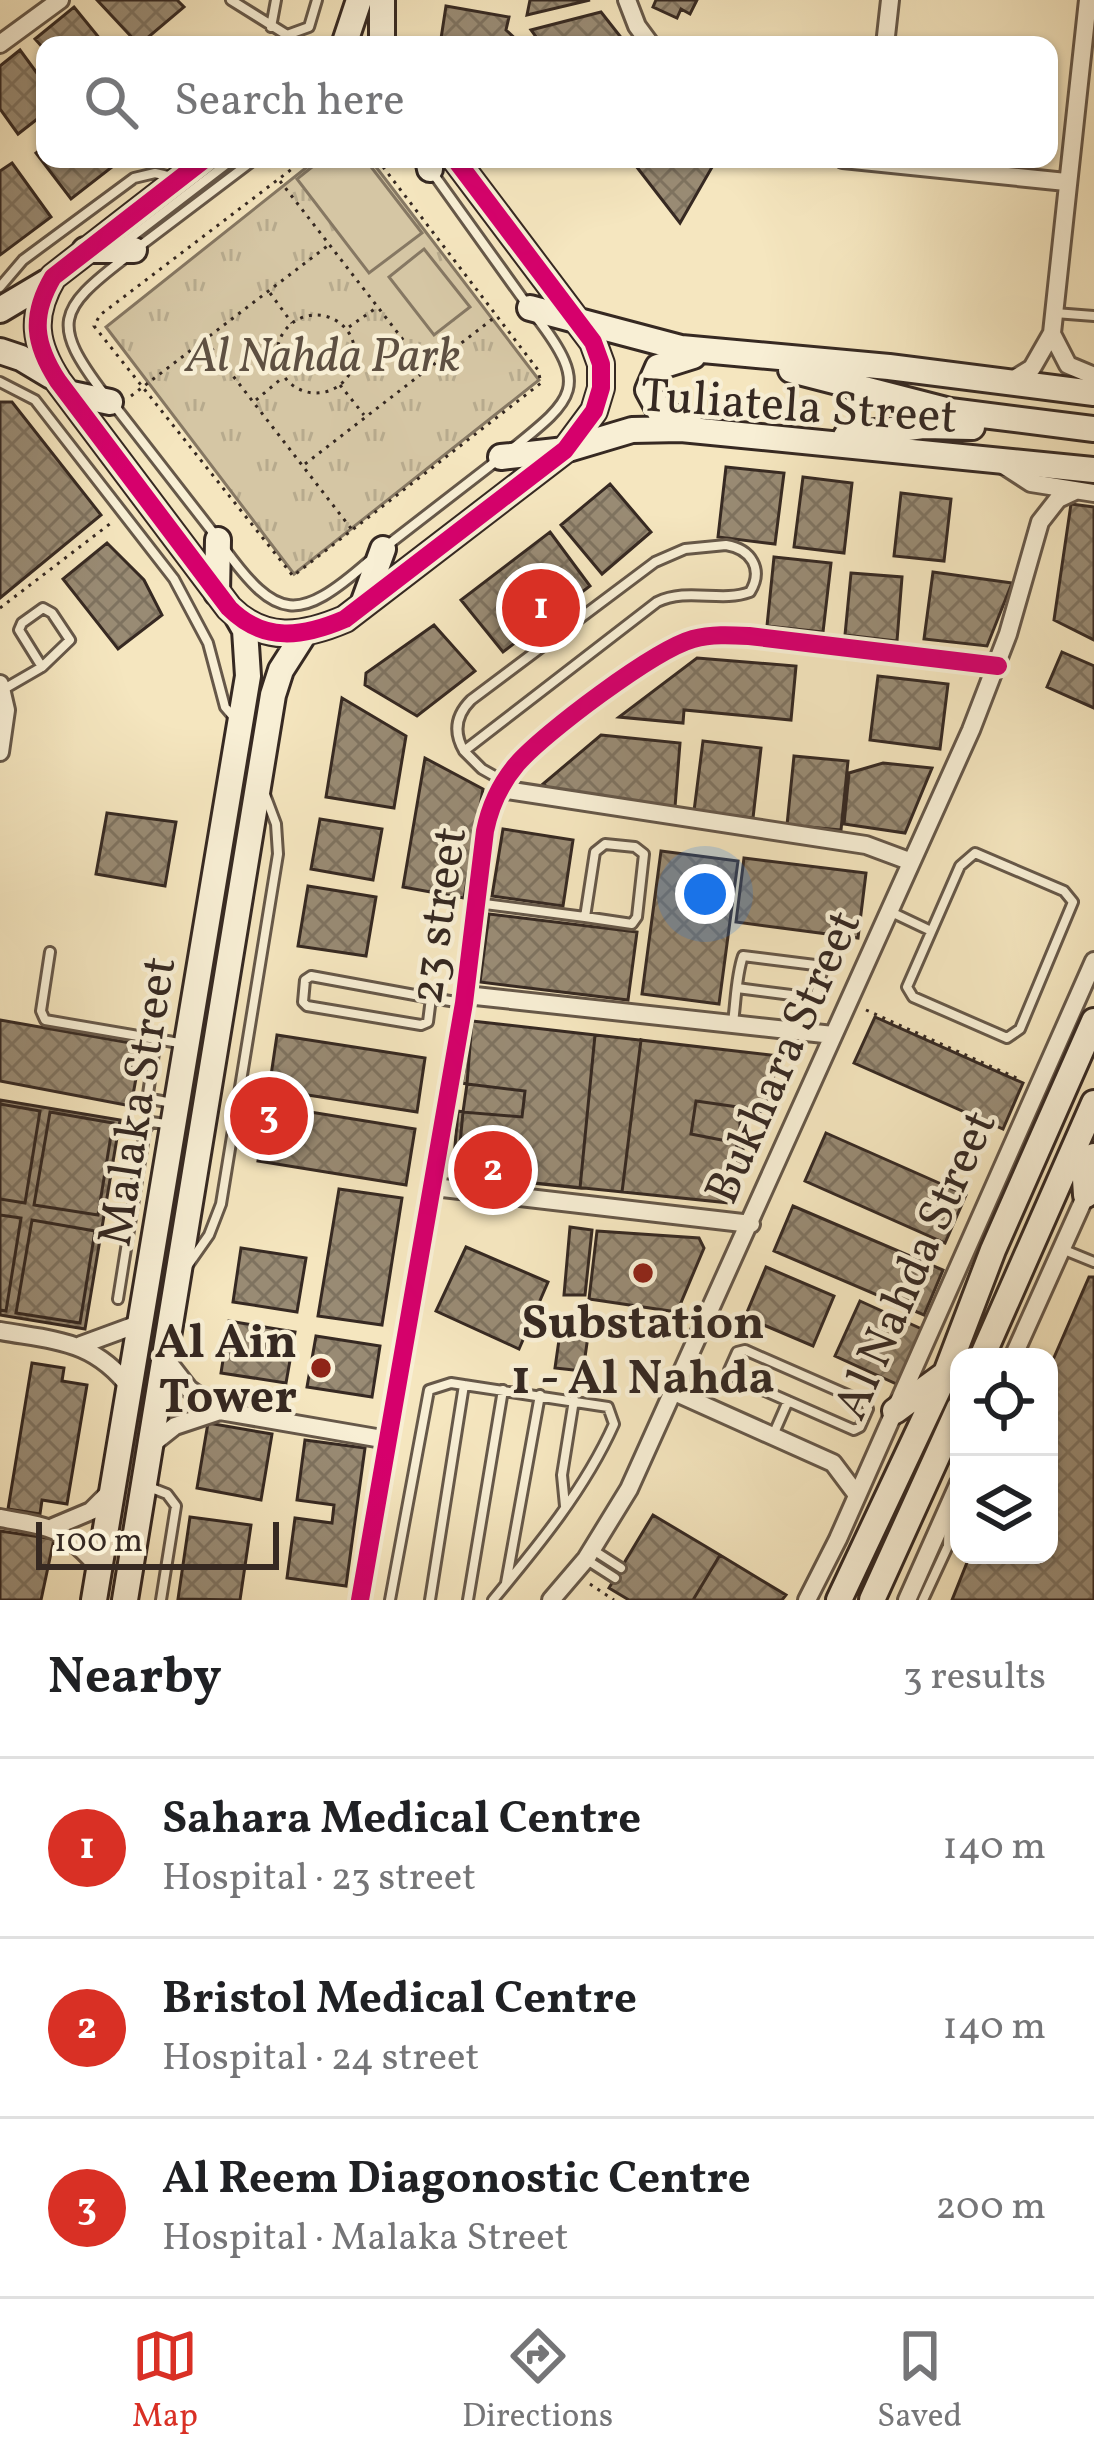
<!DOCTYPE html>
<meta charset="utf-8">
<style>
:root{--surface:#fff;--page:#f6f6f6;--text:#202124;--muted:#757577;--line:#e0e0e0;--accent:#d93025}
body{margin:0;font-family:Vollkorn,serif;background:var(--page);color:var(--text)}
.controls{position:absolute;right:36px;bottom:36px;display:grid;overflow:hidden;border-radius:24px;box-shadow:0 3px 9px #0004}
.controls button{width:108px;height:108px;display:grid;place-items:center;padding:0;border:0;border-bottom:3px solid var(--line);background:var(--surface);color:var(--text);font:60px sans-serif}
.scale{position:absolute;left:36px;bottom:30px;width:243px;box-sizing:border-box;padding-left:12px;border:6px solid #362922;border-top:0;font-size:33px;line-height:42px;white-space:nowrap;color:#362922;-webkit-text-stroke:9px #f8efd5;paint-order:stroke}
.you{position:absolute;left:705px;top:894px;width:42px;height:42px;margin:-30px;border:9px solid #fff;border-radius:50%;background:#1a73e8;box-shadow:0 0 0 18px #1a73e833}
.badge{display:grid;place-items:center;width:78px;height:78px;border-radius:50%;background:var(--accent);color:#fff;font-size:39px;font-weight:700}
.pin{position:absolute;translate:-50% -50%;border:6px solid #fff;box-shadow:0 3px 12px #0006}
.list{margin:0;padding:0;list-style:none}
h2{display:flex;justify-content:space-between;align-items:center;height:156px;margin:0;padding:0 48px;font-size:51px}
h2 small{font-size:39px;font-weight:400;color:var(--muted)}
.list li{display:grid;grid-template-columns:78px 1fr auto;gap:36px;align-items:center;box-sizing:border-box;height:180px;padding:0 48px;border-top:3px solid var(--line)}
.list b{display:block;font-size:45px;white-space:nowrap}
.list p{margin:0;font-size:39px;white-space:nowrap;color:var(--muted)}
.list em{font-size:39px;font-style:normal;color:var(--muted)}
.icon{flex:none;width:66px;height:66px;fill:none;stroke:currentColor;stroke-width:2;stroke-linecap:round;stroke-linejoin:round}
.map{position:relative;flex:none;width:1094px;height:1600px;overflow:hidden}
.search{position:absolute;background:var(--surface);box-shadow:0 3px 9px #0004;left:36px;right:36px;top:36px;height:132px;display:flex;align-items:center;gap:30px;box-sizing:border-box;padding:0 42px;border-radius:24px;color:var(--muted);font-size:45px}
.sheet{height:696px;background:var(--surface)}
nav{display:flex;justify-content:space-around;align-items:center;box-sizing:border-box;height:168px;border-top:3px solid var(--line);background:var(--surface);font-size:33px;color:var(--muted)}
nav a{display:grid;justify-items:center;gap:6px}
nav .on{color:var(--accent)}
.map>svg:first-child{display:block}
</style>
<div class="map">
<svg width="1094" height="1600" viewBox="0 0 1094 1600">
<defs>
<pattern id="grass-tufts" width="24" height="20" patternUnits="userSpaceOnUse" patternTransform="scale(3)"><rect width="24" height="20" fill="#d5c6a4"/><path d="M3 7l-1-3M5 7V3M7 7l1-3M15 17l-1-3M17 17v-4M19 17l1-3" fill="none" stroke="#b7aa8d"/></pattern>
<pattern id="building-cross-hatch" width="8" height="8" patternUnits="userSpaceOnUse" patternTransform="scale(3)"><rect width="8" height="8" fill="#998b74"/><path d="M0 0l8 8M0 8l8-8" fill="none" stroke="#7e725f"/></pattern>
</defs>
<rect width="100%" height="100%" fill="#f5e6bf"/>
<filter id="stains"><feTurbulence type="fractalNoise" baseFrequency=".00167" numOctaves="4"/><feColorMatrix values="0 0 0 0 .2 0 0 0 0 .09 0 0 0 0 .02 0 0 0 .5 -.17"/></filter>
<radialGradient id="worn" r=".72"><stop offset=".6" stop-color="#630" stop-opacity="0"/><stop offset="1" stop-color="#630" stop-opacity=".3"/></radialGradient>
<!-- grass -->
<path fill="url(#grass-tufts)" stroke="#867863" stroke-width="3" d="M 317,159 L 370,159 L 539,380 L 294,574 L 106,327 Z"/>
<!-- pitch -->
<path fill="#d5c6a4" stroke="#867863" stroke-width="3" d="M 322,159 L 365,159 L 422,233 L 369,273 L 297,179 Z
M 424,249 L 470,307 L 434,335 L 389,277 Z"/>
<!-- building -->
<path fill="url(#building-cross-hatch)" stroke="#362922" stroke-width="3" d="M 97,0 L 177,0 L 184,7 L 139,45 Z
M 530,0 L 590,0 L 527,15 Z
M 656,0 L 697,0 L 690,14 L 681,9 L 677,18 L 653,7 Z
M 446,6 L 509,17 L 506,30 L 522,45 L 440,45 Z
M 74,7 L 105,45 L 45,45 L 45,50 L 35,39 Z
M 601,12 L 627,45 L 542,45 L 531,30 Z
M 20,50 L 45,84 L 45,113 L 18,134 L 0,109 L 0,66 Z
M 45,146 L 45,159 L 106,159 L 112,167 L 71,199 L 36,153 Z
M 646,159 L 715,162 L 680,223 L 636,166 Z
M 12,163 L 51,217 L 0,255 L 0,171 Z
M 0,402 L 12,402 L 101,515 L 0,598 Z
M 726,467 L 784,473 L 775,544 L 718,537 Z
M 803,477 L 852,483 L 844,553 L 794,547 Z
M 610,484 L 651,532 L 602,574 L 561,525 Z
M 901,493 L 951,499 L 944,561 L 894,556 Z
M 1071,504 L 1094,507 L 1094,640 L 1054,620 Z
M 550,532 L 590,586 L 503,652 L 461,600 Z
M 107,543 L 144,580 L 162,615 L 118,649 L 63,579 Z
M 774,557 L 831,563 L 823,632 L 767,626 Z
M 933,572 L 1012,583 L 987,646 L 924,639 Z
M 851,573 L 902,577 L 897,641 L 845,635 Z
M 434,625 L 475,671 L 417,716 L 365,685 L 366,673 Z
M 1062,652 L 1094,666 L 1094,708 L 1047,687 Z
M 697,658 L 796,666 L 791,720 L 684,710 L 683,723 L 619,717 Z
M 878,676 L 948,684 L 940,749 L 870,740 Z
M 342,698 L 406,736 L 394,808 L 326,797 Z
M 601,735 L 680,743 L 675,807 L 552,791 L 543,784 Z
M 703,741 L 761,748 L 753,818 L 694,811 Z
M 794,756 L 848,761 L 841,830 L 787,825 Z
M 425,758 L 483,789 L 464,898 L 403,887 Z
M 883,763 L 932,768 L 905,833 L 844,824 L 849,773 Z
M 107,813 L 176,822 L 165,886 L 96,874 Z
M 320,819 L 382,829 L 373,880 L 311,869 Z
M 503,829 L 573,840 L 563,906 L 492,896 Z
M 661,851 L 738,861 L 719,1004 L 642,994 Z
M 744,858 L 866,873 L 858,938 L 736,922 Z
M 308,886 L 376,897 L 366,956 L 298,946 Z
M 489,914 L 637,932 L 628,1000 L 480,982 Z
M 875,1017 L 1023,1083 L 1003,1129 L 854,1063 Z
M 0,1020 L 142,1045 L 131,1106 L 0,1081 Z
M 472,1021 L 595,1035 L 580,1188 L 457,1175 L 463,1112 L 522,1117 L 525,1091 L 467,1084 Z
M 472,1021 L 779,1056 L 765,1111 L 740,1115 L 740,1142 L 744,1143 L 736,1198 L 730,1203 L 457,1175 L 453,1169 L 458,1111 L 463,1112 L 467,1084 L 462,1083 Z
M 277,1035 L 425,1058 L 417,1112 L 269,1089 Z
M 641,1040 L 779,1056 L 765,1111 L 696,1101 L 691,1134 L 737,1143 L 730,1203 L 622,1192 Z
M 0,1100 L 120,1120 L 85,1329 L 0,1315 Z
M 0,1104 L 40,1111 L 25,1203 L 0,1199 Z
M 267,1105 L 415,1129 L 406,1185 L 258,1161 Z
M 50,1112 L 113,1123 L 98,1215 L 34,1205 Z
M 826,1133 L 966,1195 L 945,1243 L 805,1181 Z
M 339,1189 L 402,1198 L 382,1325 L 318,1316 Z
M 793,1206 L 943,1270 L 924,1315 L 774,1251 Z
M 0,1215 L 21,1218 L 6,1311 L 0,1310 Z
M 32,1220 L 95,1231 L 80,1323 L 16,1313 Z
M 570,1227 L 592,1230 L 585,1295 L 564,1295 Z
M 597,1231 L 699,1238 L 704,1248 L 677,1312 L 589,1299 Z
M 466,1247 L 548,1282 L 519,1349 L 436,1311 Z
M 241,1248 L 306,1258 L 297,1312 L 233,1302 Z
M 766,1267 L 834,1296 L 813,1346 L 745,1317 Z
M 1089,1277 L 1094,1277 L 1094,1600 L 952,1600 L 970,1555 L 1049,1555 L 1049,1369 Z
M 860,1301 L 926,1331 L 901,1386 L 835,1356 Z
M 229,1321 L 295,1332 L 286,1383 L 221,1373 Z
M 561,1326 L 589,1329 L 583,1371 L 555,1368 Z
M 316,1336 L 380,1346 L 372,1397 L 307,1387 Z
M 32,1363 L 64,1368 L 62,1381 L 87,1385 L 67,1504 L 42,1500 L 40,1514 L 8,1509 Z
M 208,1423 L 272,1434 L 261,1500 L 197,1488 Z
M 305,1440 L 365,1448 L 346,1586 L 287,1578 L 295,1518 L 332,1523 L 334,1505 L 297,1500 Z
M 653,1515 L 720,1555 L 693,1600 L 629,1600 L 609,1588 Z
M 190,1517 L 251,1525 L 240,1600 L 178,1599 Z
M 0,1531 L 54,1539 L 41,1600 L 0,1600 Z
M 720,1555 L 786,1595 L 782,1600 L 693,1600 Z"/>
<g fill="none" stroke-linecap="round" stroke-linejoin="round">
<defs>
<path id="lane" d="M 231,0 L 287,35 L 309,27 L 317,0
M 271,27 L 276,0
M 432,172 L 528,306
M 125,242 L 233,159
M 136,249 L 255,159
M 0,287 L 23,260 L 134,178 L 155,173 L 172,177
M 1055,313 L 1094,316
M 0,382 L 35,400 L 174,579 L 208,643 L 225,707 L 237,721
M 104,394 C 51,324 57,310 125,258
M 114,405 L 215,535
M 512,449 C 574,399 590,387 537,318
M 389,544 L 495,462
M 726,545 C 751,549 764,569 750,592 C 720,603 688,587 657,602 L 464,751 C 453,732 456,715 471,700 L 655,562 L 685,549 Z
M 224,548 C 277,621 298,623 368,562
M 43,608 L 52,613 L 70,640 L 42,667 L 19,630 L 22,623 Z
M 4,689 L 42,667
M 464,751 L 482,769 L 505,782
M 605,844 L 635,847 L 644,854 L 637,917 L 632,924 L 585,917 L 595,852 Z
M 975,853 L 1064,891 L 1073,902 L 1020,1029 L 1007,1038 L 913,997 L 907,987 L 960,866 Z
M 477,903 L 585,917
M 889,911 L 929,930
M 50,952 L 41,1011 L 45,1020 L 185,1044
M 311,976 L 431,998 L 428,1022 L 421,1025 L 307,1006 L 303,1002 L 305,980 Z
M 431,998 L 463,1003
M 733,1022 C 736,1001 736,976 743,956 L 815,965 L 822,972 L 815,998 L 737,988
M 156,1039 L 148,1094 L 151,1099 L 172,1103
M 1062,1249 L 1094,1262
M 188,1265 L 209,1235 L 221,1204 L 278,854 L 276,824 L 264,792
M 118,1299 L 145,1130 L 151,1122 L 166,1124
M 745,1350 L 866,1403 L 868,1409 L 860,1427 L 854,1430 L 731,1376 L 729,1370 L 737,1352 Z
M 774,1433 L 788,1401
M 149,1487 L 167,1494 L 176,1506 L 161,1600
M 565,1506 L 562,1475 L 574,1400
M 593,1550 L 621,1568
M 587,1560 L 615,1578
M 506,1583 L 540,1395
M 390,1600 L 429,1390 L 451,1383 L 608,1407 L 614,1424 C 585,1489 538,1546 493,1600
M 430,1600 L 464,1385
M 468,1600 L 503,1390
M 923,1600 L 948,1546 L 949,1512"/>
<path id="street" d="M 627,0 L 637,26 L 651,45
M 0,44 L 60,0
M 885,45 L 890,0
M 843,159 L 1066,182
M 1052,334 L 1068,365 L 1094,376
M 1008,383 L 1032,368 L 1052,333 L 1088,0
M 997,461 L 1031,483 L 1094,493
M 0,684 L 6,710 L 0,752
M 500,789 L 866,845 L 909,861
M 466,995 L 833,1035
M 434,1187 L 751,1224
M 0,1331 C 56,1341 94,1340 131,1389
M 81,1345 L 141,1323
M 1013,1357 L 1089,1188
M 165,1358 L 189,1389 L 220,1411
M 672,1391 L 833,1463 L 857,1495
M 151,1445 L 175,1426 L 220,1411 L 388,1440
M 0,1518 C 51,1527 64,1527 99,1568
M 53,1527 L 91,1511 L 112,1490
M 360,1600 L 464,1003 L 485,831 C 490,806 500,784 517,764 C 544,733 654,650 693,639 C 712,634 730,635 749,636 L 998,666
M 551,1600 L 586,1559 L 629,1489 L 971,730 L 1008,634 L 1040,522 L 1058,499 L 1075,491
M 807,1600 L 838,1539 L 1094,961
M 907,1600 L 959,1483"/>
<path id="secondary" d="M 344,45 L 359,0
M 382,45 L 382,0
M 205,159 L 53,277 C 30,316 34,344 58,381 L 229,608 C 264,643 303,637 345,619 L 565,450 L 594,411 L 601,388 L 601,364 L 593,342 L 455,159
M 428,159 L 430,169
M 85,250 L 134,250
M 530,308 L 681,348 L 889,367 L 1094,393
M 0,310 L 47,282
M 0,351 L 21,358 L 51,376
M 791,370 L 950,411 L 1094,429
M 67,393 L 110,402
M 690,424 L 660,412 L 648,390 L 658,367 L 693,356
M 846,436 L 923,426 L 972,427
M 501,457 L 565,450 L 632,430 L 681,429 L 1094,470
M 217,593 L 218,540
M 363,604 L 383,549
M 1086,1195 L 1085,1179 L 1094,1156
M 982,1357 L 1094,1103
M 895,1411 L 944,1375
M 94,1600 L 248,676 L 245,630 L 237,616
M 125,1600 L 273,695 L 281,670 L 304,634
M 839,1600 L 946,1373 L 993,1250 L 1094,1021
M 872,1600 L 959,1408"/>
</defs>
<!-- lane casing -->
<use href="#lane" stroke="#665849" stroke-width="14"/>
<!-- street casing -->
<use href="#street" stroke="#665849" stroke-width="22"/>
<!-- secondary casing -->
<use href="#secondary" stroke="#362922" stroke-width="30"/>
<!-- path -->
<path stroke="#362922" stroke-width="3" stroke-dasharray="3 6" stroke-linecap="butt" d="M 305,159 L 100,315 L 94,326 L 293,576 L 541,383 L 538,370 L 377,159
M 280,181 L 425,368
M 270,293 L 292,323
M277 354a39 39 0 1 1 78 0a39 39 0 1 1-78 0Z
M 349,327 L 376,308
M 206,341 L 353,531
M 340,385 L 364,415
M 131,396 L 330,244
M 256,400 L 281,379
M 305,464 L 495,317
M 0,608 L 111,523
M 866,1010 L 1021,1080
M 590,1584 L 614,1600"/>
<!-- lane -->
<use href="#lane" stroke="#f8efd5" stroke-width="8"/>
<!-- street -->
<use href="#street" stroke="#f8efd5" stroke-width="16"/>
<!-- secondary -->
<use href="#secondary" stroke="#f8efd5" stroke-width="24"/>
<defs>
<path id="cycleway" d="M 205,159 L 53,277 C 30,316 34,344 58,381 L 229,608 C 264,643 303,637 345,619 L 565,450 L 594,411 L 601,388 L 601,364 L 593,342 L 455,159
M 360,1600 L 464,1003 L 485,831 C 490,806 500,784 517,764 C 544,733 654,650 693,639 C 712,634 730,635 749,636 L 998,666"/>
</defs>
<!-- cycleway casing -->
<use href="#cycleway" stroke="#f8efd5" stroke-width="26"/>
<!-- cycleway -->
<use href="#cycleway" stroke="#d6006c" stroke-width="18"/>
</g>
<!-- markers -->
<g fill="#8f2418" stroke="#f8efd5" stroke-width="4.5">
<circle cx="643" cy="1273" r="12"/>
<circle cx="321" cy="1368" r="12"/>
</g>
<g text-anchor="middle" stroke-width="9" stroke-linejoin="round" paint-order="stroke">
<!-- park labels -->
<g font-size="48" font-style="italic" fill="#5e5042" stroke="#f8efd5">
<text x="323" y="371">Al Nahda Park</text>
</g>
<!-- street labels -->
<g font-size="48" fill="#362922" stroke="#f8efd5">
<text transform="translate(799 404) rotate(4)" y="17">Tuliatela Street</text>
<text transform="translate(436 915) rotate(-82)" y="17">23 street</text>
<text transform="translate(781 1056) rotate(-66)" y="17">Bukhara Street</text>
<text transform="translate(135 1101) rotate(-81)" y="17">Malaka Street</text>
<text transform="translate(913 1264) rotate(-66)" y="17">Al Nahda Street</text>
</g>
<!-- poi labels -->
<g font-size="48" font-weight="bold" fill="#362922" stroke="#f8efd5">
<text x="643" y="1338">Substation<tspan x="643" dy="55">1 - Al Nahda</tspan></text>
<text x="297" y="1357" text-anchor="end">Al Ain<tspan x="297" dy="55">Tower</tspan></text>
</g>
</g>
<rect width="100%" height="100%" filter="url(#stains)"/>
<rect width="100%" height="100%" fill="url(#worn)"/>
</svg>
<div class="controls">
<button><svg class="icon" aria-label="locate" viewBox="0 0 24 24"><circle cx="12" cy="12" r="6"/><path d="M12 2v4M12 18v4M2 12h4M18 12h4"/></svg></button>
<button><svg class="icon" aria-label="layers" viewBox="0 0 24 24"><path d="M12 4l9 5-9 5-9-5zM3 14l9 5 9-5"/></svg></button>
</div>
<div class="scale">100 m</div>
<div class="you"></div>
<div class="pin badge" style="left:541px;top:608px">1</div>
<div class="pin badge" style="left:493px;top:1170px">2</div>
<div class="pin badge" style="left:269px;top:1116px">3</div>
<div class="search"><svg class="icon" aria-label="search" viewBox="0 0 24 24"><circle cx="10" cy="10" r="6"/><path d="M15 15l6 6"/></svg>Search here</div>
</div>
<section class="sheet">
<h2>Nearby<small>3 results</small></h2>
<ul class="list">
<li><span class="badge">1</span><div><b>Sahara Medical Centre</b><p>Hospital · 23 street</p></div><em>140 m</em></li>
<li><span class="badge">2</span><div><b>Bristol Medical Centre</b><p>Hospital · 24 street</p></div><em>140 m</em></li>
<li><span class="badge">3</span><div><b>Al Reem Diagonostic Centre</b><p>Hospital · Malaka Street</p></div><em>200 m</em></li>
</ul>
</section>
<nav>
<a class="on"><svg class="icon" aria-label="map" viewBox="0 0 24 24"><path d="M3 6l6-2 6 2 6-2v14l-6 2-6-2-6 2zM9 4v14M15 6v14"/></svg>Map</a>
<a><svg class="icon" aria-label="directions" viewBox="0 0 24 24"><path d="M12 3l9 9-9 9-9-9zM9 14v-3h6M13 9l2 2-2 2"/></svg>Directions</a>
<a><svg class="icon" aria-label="saved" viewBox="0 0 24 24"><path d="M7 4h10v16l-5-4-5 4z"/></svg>Saved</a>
</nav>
